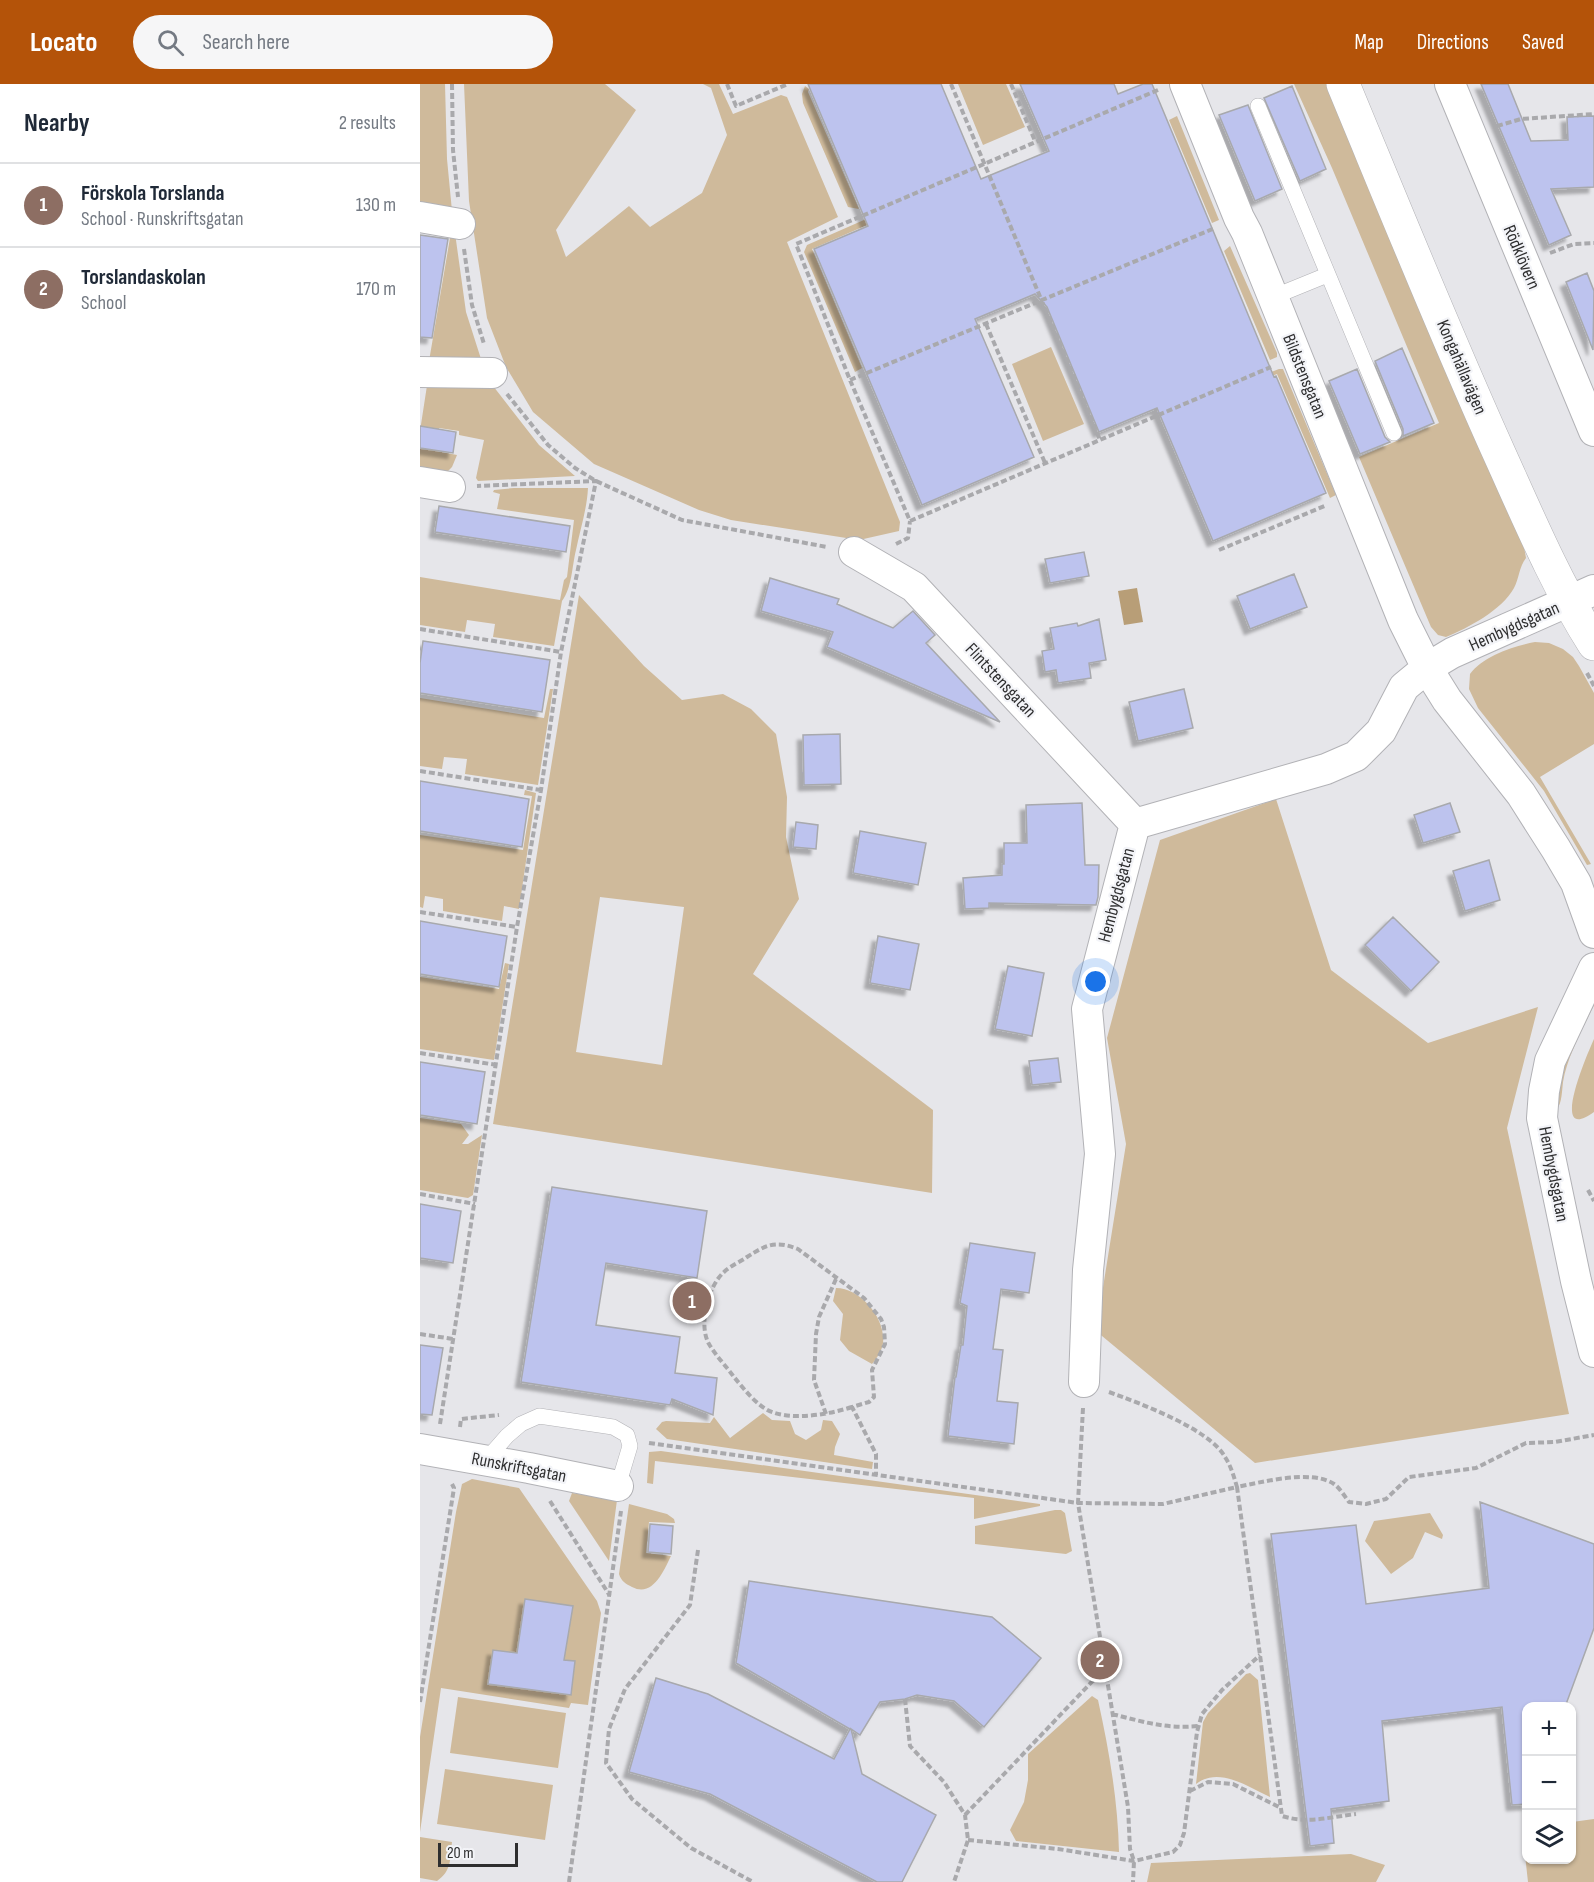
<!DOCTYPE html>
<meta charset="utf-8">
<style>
:root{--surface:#fff;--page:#f6f6f7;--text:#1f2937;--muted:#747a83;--line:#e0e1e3;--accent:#b45309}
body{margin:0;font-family:"Sofia Sans Condensed",sans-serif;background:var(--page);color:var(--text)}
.controls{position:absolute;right:18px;bottom:18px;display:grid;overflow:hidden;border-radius:12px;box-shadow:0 2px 4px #0004}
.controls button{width:54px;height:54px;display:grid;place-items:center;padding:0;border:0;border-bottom:2px solid var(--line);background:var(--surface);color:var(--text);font:30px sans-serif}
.scale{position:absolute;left:18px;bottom:15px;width:80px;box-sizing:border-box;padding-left:6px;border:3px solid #2e2e2f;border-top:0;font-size:16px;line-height:21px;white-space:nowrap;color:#2e2e2f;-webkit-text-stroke:4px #f3f4f8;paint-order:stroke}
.you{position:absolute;left:676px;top:898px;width:21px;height:21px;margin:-15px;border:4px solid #fff;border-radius:50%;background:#1a73e8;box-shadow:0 0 0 9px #1a73e833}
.badge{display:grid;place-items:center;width:39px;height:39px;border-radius:50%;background:var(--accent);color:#fff;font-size:20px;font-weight:700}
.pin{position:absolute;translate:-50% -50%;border:3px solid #fff;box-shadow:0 2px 6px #0006}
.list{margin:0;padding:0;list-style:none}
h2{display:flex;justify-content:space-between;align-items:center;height:78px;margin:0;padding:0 24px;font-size:26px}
h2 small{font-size:20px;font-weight:400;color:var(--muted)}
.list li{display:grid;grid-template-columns:39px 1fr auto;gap:18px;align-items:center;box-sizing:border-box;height:84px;padding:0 24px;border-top:2px solid var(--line)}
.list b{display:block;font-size:22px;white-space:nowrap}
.list p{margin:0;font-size:20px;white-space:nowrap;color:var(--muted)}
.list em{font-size:20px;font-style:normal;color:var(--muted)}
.icon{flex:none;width:33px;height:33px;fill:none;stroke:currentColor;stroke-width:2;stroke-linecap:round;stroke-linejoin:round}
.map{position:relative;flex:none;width:1174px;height:1798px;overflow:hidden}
header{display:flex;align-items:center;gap:36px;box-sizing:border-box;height:84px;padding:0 30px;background:var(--accent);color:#fff}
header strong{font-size:28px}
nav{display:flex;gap:33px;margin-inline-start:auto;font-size:21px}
.search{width:420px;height:54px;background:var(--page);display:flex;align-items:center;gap:15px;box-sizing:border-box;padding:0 21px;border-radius:33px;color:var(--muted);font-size:22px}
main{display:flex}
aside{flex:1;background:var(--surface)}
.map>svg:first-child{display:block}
</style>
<header>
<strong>Locato</strong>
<div class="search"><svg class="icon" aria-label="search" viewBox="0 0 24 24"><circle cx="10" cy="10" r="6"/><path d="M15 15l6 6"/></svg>Search here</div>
<nav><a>Map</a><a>Directions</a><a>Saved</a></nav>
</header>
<main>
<aside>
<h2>Nearby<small>2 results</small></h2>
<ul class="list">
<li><span class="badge" style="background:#8d6e63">1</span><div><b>Förskola Torslanda</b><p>School · Runskriftsgatan</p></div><em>130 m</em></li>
<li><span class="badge" style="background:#8d6e63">2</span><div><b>Torslandaskolan</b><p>School</p></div><em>170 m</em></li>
</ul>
</aside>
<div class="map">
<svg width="1174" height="1798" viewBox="0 0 1174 1798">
<defs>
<filter id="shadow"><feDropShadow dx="-5.5" dy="5.5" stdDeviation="1.5" flood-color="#0004"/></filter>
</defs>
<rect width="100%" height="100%" fill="#e6e6ea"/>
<!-- green -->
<path fill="#cfba9b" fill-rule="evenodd" d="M 0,0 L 25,0 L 27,75 L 32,127 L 0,130 Z
M 44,0 L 185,0 L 216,26 L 136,146 L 146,173 L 209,122 L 230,143 L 282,109 L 307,51 L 291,4 L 283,0 L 299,0 L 313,30 L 361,11 L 367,13 L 418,133 L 367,158 L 480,438 L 479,447 L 439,456 L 311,436 L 279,426 L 174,380 L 113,328 L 86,283 L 67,234 L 49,117 Z
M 538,0 L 586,0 L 605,43 L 563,61 Z
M 874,0 L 910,0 L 1104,463 L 1106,474 C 1099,483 1099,495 1094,504 C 1082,526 1048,544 1026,553 L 1018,551 L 1011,543 L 939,373 L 1019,339 L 912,84 Z
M 385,2 L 389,5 L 388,8 L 439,125 L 428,123 L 383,19 L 382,10 Z
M 757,32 L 799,136 L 792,139 L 749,36 Z
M 453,132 L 454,138 L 392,165 L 442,284 L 435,288 L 384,168 L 387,161 Z
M 31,148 L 35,149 L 46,228 L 61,275 L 8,283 Z
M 810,162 L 857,269 L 857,273 L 850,276 L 804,167 Z
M 631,263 L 664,340 L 623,357 L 592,280 Z
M 859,285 L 863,285 L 916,411 L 910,414 L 857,290 L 825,303 L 826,298 Z
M 8,295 L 70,298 L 119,361 L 155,392 L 58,397 L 56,394 L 64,356 L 39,351 L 39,347 L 19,344 L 16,367 L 37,371 L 32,383 L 27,388 L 0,385 L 0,347 Z
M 94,404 L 168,404 C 167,425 160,446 156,466 C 152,482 152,504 142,517 L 134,562 L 73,553 L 75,540 L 47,536 L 45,548 L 0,541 L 0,493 L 140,516 L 144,496 L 147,493 L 154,436 L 77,425 L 80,410 L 73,408 L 74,406 Z
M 159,511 L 224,582 L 262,616 L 303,610 L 331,625 L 356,650 L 367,713 L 366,753 L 379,815 L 333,890 L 513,1026 L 512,1109 L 73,1040 ZM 180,813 L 264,823 L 242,981 L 156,968 Z
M 1115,558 L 1129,559 L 1143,565 L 1153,573 L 1159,582 L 1174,609 L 1174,660 L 1120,693 L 1171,780 L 1167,781 L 1124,707 L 1058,624 L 1049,605 L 1050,590 C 1063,572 1094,562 1115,558 Z
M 130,605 L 133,605 L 118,701 L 45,690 L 47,675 L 24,673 L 22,685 L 0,682 L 0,614 L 124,634 Z
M 105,706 L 116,709 L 99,825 L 84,822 L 82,837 L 23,827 L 23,815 L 5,812 L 3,824 L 0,823 L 0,751 L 103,766 L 112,712 L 104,711 Z
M 856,715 L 911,886 L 1008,959 L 1118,923 L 1087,1044 L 1149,1330 L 835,1379 L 676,1247 L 706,1060 L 687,954 L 740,756 Z
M 85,879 L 89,880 L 74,976 L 0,965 L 0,893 L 79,905 Z
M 1174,916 L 1174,921 C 1163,944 1147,973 1143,998 C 1142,1006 1142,1019 1137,1025 L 1136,993 Z
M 1174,955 L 1174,1028 C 1127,1062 1169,966 1174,955 Z
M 0,1034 L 41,1040 L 49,1051 L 42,1060 L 48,1060 L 62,1051 L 53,1111 L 48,1114 L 0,1106 Z
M 416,1204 C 441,1204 466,1235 463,1259 C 462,1267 457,1274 452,1280 L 429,1267 L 420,1256 L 423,1230 L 413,1217 Z
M 343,1329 L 352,1336 L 370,1337 L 375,1350 L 386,1356 L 401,1346 L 403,1336 L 412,1337 L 420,1350 L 415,1363 L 414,1371 L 453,1378 L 452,1385 L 247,1355 L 236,1345 L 242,1338 L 246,1337 L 290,1339 L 294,1333 L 310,1354 Z
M 241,1367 L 620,1420 L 620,1422 L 554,1435 L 554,1414 L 235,1377 L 233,1400 L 227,1399 L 229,1368 Z
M 52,1395 L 99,1404 L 177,1517 L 181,1529 L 168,1621 L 151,1619 L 149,1624 L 21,1604 L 0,1748 L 0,1653 L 36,1428 L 42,1400 Z
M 152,1409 L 197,1416 L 189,1477 L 149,1417 Z
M 209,1420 L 247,1430 L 254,1435 L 255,1439 L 229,1438 L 226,1469 L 251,1472 C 244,1486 233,1514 212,1503 C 206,1500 201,1497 199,1490 Z
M 635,1426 L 641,1426 L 645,1429 L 652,1467 L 646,1470 L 555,1460 L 555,1442 Z
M 1010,1429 L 1023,1451 L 1022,1455 L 1005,1448 L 993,1474 L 971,1490 L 945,1457 L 954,1437 Z
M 830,1589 L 838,1596 L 850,1713 C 828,1703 799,1682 776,1700 L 783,1638 L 788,1629 L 826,1590 Z
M 672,1612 L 678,1616 C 689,1666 698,1717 699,1768 L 596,1757 L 590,1746 L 604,1718 L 608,1696 L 608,1670 Z
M 38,1613 L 146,1629 L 138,1684 L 30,1669 Z
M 25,1685 L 133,1701 L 125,1756 L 17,1740 Z
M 1174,1735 L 1174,1798 L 1108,1798 L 1102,1744 L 1106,1743 L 1106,1776 L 1152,1776 L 1152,1738 Z
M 0,1753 L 32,1758 C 30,1774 32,1787 17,1797 L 0,1794 Z
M 931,1770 L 965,1781 L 956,1798 L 727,1798 L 731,1779 Z"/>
<!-- water -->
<path fill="#b89e77" d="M 717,504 L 723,538 L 704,541 L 698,507 Z"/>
<!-- building -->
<path fill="#bdc3ee" stroke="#a8a9ad" stroke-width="1.5" filter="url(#shadow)" d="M 388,0 L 521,0 L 561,95 L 629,67 L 600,0 L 694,0 L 698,10 L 723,0 L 732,0 L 854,293 L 856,292 L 906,409 L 793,457 L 737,324 L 679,348 L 627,223 L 615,210 L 555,235 L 614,373 L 502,421 L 394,165 L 448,142 Z
M 1061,0 L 1088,0 L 1111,57 L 1148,56 L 1147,33 L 1174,32 L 1174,103 L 1131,105 L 1151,151 L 1129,161 Z
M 872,2 L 906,85 L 880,97 L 844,14 Z
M 828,21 L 862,105 L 835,117 L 799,31 Z
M 0,151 L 28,155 L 12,254 L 0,253 Z
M 1167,189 L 1174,207 L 1173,266 L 1146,198 Z
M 982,264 L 1014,339 L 983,352 L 983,345 L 955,277 Z
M 937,285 L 965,353 L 970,358 L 940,370 L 909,297 Z
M 0,342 L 36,348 L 33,369 L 0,364 Z
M 19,422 L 150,442 L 146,468 L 15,448 Z
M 664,468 L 669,492 L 630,499 L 625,475 Z
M 874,490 L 887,523 L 830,545 L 817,512 Z
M 350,494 L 419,515 L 417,520 L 473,544 L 493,527 L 515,551 L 506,559 L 580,638 L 407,563 L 413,548 L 341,527 Z
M 679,535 L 686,576 L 669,579 L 671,594 L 638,599 L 636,586 L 625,588 L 622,567 L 634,565 L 630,544 L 657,539 L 658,542 Z
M 3,557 L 130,576 L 122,628 L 0,609 L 0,579 Z
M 764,605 L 773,644 L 718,657 L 709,618 Z
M 420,650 L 421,700 L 384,701 L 383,651 Z
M 0,697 L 109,715 L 102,763 L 0,747 Z
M 662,719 L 665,781 L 679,781 L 678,813 L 676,821 L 569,819 L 569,824 L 545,825 L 543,794 L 582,791 L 582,780 L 584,780 L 584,759 L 607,759 L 606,721 Z
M 1030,719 L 1040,748 L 1003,759 L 994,731 Z
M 376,738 L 398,741 L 396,765 L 373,763 Z
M 440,747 L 506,759 L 498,801 L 433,789 Z
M 1069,776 L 1080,816 L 1045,827 L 1033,787 Z
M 973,833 L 1019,878 L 991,907 L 945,861 Z
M 0,837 L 87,852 L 79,903 L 0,890 Z
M 458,852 L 499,860 L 490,906 L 450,899 Z
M 588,882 L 624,889 L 612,952 L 575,945 Z
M 638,974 L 641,998 L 612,1001 L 609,977 Z
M 0,978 L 65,988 L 57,1040 L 0,1031 Z
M 132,1103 L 287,1127 L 277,1194 L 186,1179 L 176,1241 L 260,1253 L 255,1289 L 297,1294 L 293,1331 L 252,1315 L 250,1321 L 101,1298 Z
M 0,1120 L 41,1127 L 33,1179 L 0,1174 Z
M 550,1159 L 615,1169 L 609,1209 L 581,1205 L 573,1265 L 583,1266 L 577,1317 L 598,1319 L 594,1360 L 528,1352 L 535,1293 L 536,1293 L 541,1261 L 543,1261 L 547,1222 L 540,1219 Z
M 0,1261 L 23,1264 L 12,1331 L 0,1330 Z
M 1060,1418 L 1174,1460 L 1174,1544 L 1145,1623 L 1107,1623 L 1107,1720 L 1092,1721 L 1082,1623 L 962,1637 L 969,1717 L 911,1725 L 914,1759 L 890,1762 L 851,1450 L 936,1441 L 946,1520 L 1069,1504 Z
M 230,1440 L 253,1442 L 251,1470 L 228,1468 Z
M 329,1497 L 572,1533 L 621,1574 L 564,1643 L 534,1617 L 497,1611 L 485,1615 L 460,1618 L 440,1651 L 431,1645 L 442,1690 L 516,1731 L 482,1798 L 457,1798 L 290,1710 L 209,1688 L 236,1594 L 288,1610 L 414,1675 L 430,1645 L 316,1579 Z
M 105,1515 L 153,1522 L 144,1576 L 155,1577 L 151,1611 L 68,1600 L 73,1566 L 97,1569 Z"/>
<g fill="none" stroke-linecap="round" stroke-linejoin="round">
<defs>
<path id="lane" d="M 838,22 L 974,349
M 853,213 L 907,191
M 66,1376 L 87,1352 L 101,1340 L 119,1332 L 193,1343 L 207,1351 L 210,1362 L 198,1402"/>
<path id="street" d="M 765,0 L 819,134 L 827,149 L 853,213 L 983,536 L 1007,584 L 1027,616 L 1101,710 L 1136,765 L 1156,799 L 1174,849
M 1030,0 L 1174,347
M 0,133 L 40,140
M 0,288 L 72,289
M 0,398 L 30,403
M 434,468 L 494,503 L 715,740
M 715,740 L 906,685 L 936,672 L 961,647 L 984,603 L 1007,584 L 1032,569 L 1174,506
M 1174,884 L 1130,977 L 1124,1007 L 1122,1034 L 1156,1197 L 1174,1268
M 664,1298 L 668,1186 L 680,1070 L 667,925 L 715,740
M 0,1365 L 109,1384 L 198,1402"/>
<path id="secondary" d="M 923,0 C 974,123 1024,247 1079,369 C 1108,433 1136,500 1174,560"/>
</defs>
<!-- lane casing -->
<use href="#lane" stroke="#b2b2b6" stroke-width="16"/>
<!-- street casing -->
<use href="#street" stroke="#b2b2b6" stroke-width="32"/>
<!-- secondary casing -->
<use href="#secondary" stroke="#b2b2b6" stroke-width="34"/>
<!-- path -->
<path stroke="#a9a9ac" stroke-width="4" stroke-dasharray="6 3" stroke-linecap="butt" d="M 32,0 L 33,66 L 38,113
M 307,0 L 316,22 L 368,0
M 531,0 L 680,356
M 591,0 L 615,57
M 738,6 L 376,160 L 430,296 L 490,437 L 851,283
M 1077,42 L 1101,35 L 1174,30
M 44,165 L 52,221 L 64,260
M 1130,169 L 1154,160 L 1174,159
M 566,240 L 625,379
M 430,296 L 795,144
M 87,310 L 128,361 L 155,384 L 176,397 L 262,436 L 407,463
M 476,460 L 488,454 L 490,437
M 799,466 L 907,421
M 0,545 L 141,568
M 1167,589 L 1174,602
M 0,687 L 121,706
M 0,828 L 97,843
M 0,969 L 77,981
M 1168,1106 L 1174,1117
M 0,1110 L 55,1120
M 0,1250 L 33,1255
M 689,1308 C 719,1319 790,1345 805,1373 C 811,1382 814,1393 817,1403 C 842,1398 892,1385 914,1400 C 920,1404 925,1413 929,1418 L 946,1420 L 966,1415 L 989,1393 L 1056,1384 L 1106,1359 L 1135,1358 L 1174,1351
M 432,1323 C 410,1330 377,1336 355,1329 C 339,1325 324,1305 314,1293 C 306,1282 296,1272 289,1260 C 278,1241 288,1202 304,1188 C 310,1182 320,1178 327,1173 C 346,1161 355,1156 378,1165 L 444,1214 L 461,1235 L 464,1243 L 465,1260 L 452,1286 L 454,1313 L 449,1318 L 432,1323 L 456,1370 L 456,1391
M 663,1324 L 658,1419 L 708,1723 L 710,1765 L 714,1777 L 713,1798
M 406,1330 L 394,1296 L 396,1250 L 399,1233 L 416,1195
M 20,1340 L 97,843 L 121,706 L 141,568 L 176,397 L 57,402
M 40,1343 L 41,1335 L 79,1331
M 229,1359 L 658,1419 L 743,1420 L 817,1403 L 862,1732 C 887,1740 910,1733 936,1730
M 130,1417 L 190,1512
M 278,1466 L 270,1521 L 205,1605 L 189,1645 L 186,1679 L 212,1715 L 271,1764 L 333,1798
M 485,1615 L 490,1662 L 524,1698 L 545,1731 L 548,1756 L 534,1798
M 0,1618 L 34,1404 L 32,1400
M 692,1630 C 724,1638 745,1645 779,1642
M 770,1707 L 788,1698 L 813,1700 L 859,1723
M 545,1731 L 685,1584
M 548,1756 L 638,1765 L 714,1777 L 753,1768 L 760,1761 L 764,1749 L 777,1648 L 782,1630 L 802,1606 L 840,1571
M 149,1798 L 201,1427"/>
<!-- lane -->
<use href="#lane" stroke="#fff" stroke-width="15"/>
<!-- street -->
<use href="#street" stroke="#fff" stroke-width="30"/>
<!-- secondary -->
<use href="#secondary" stroke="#fff" stroke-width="33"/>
</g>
<g text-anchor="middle" stroke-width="4.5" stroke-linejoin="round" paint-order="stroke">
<!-- street labels -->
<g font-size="18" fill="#2e2e2f" stroke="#f3f4f8">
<text transform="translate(1102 173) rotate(67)" y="6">Rödklövern</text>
<text transform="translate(1042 283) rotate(67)" y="6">Kongahällavägen</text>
<text transform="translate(885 292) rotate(68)" y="6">Bildstensgatan</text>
<text transform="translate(1094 542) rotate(-24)" y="6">Hembygdsgatan</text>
<text transform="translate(581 596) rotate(47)" y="6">Flintstensgatan</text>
<text transform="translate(696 811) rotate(-75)" y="6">Hembygdsgatan</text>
<text transform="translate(1134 1090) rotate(79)" y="6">Hembygdsgatan</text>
<text transform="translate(99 1383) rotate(11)" y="6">Runskriftsgatan</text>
</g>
</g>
</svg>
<div class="controls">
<button>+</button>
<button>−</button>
<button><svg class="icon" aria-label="layers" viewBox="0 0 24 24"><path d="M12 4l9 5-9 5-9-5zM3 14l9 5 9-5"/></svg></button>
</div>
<div class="scale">20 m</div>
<div class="you"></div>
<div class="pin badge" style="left:272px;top:1217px;background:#8d6e63">1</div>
<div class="pin badge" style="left:680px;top:1576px;background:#8d6e63">2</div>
</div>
</main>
